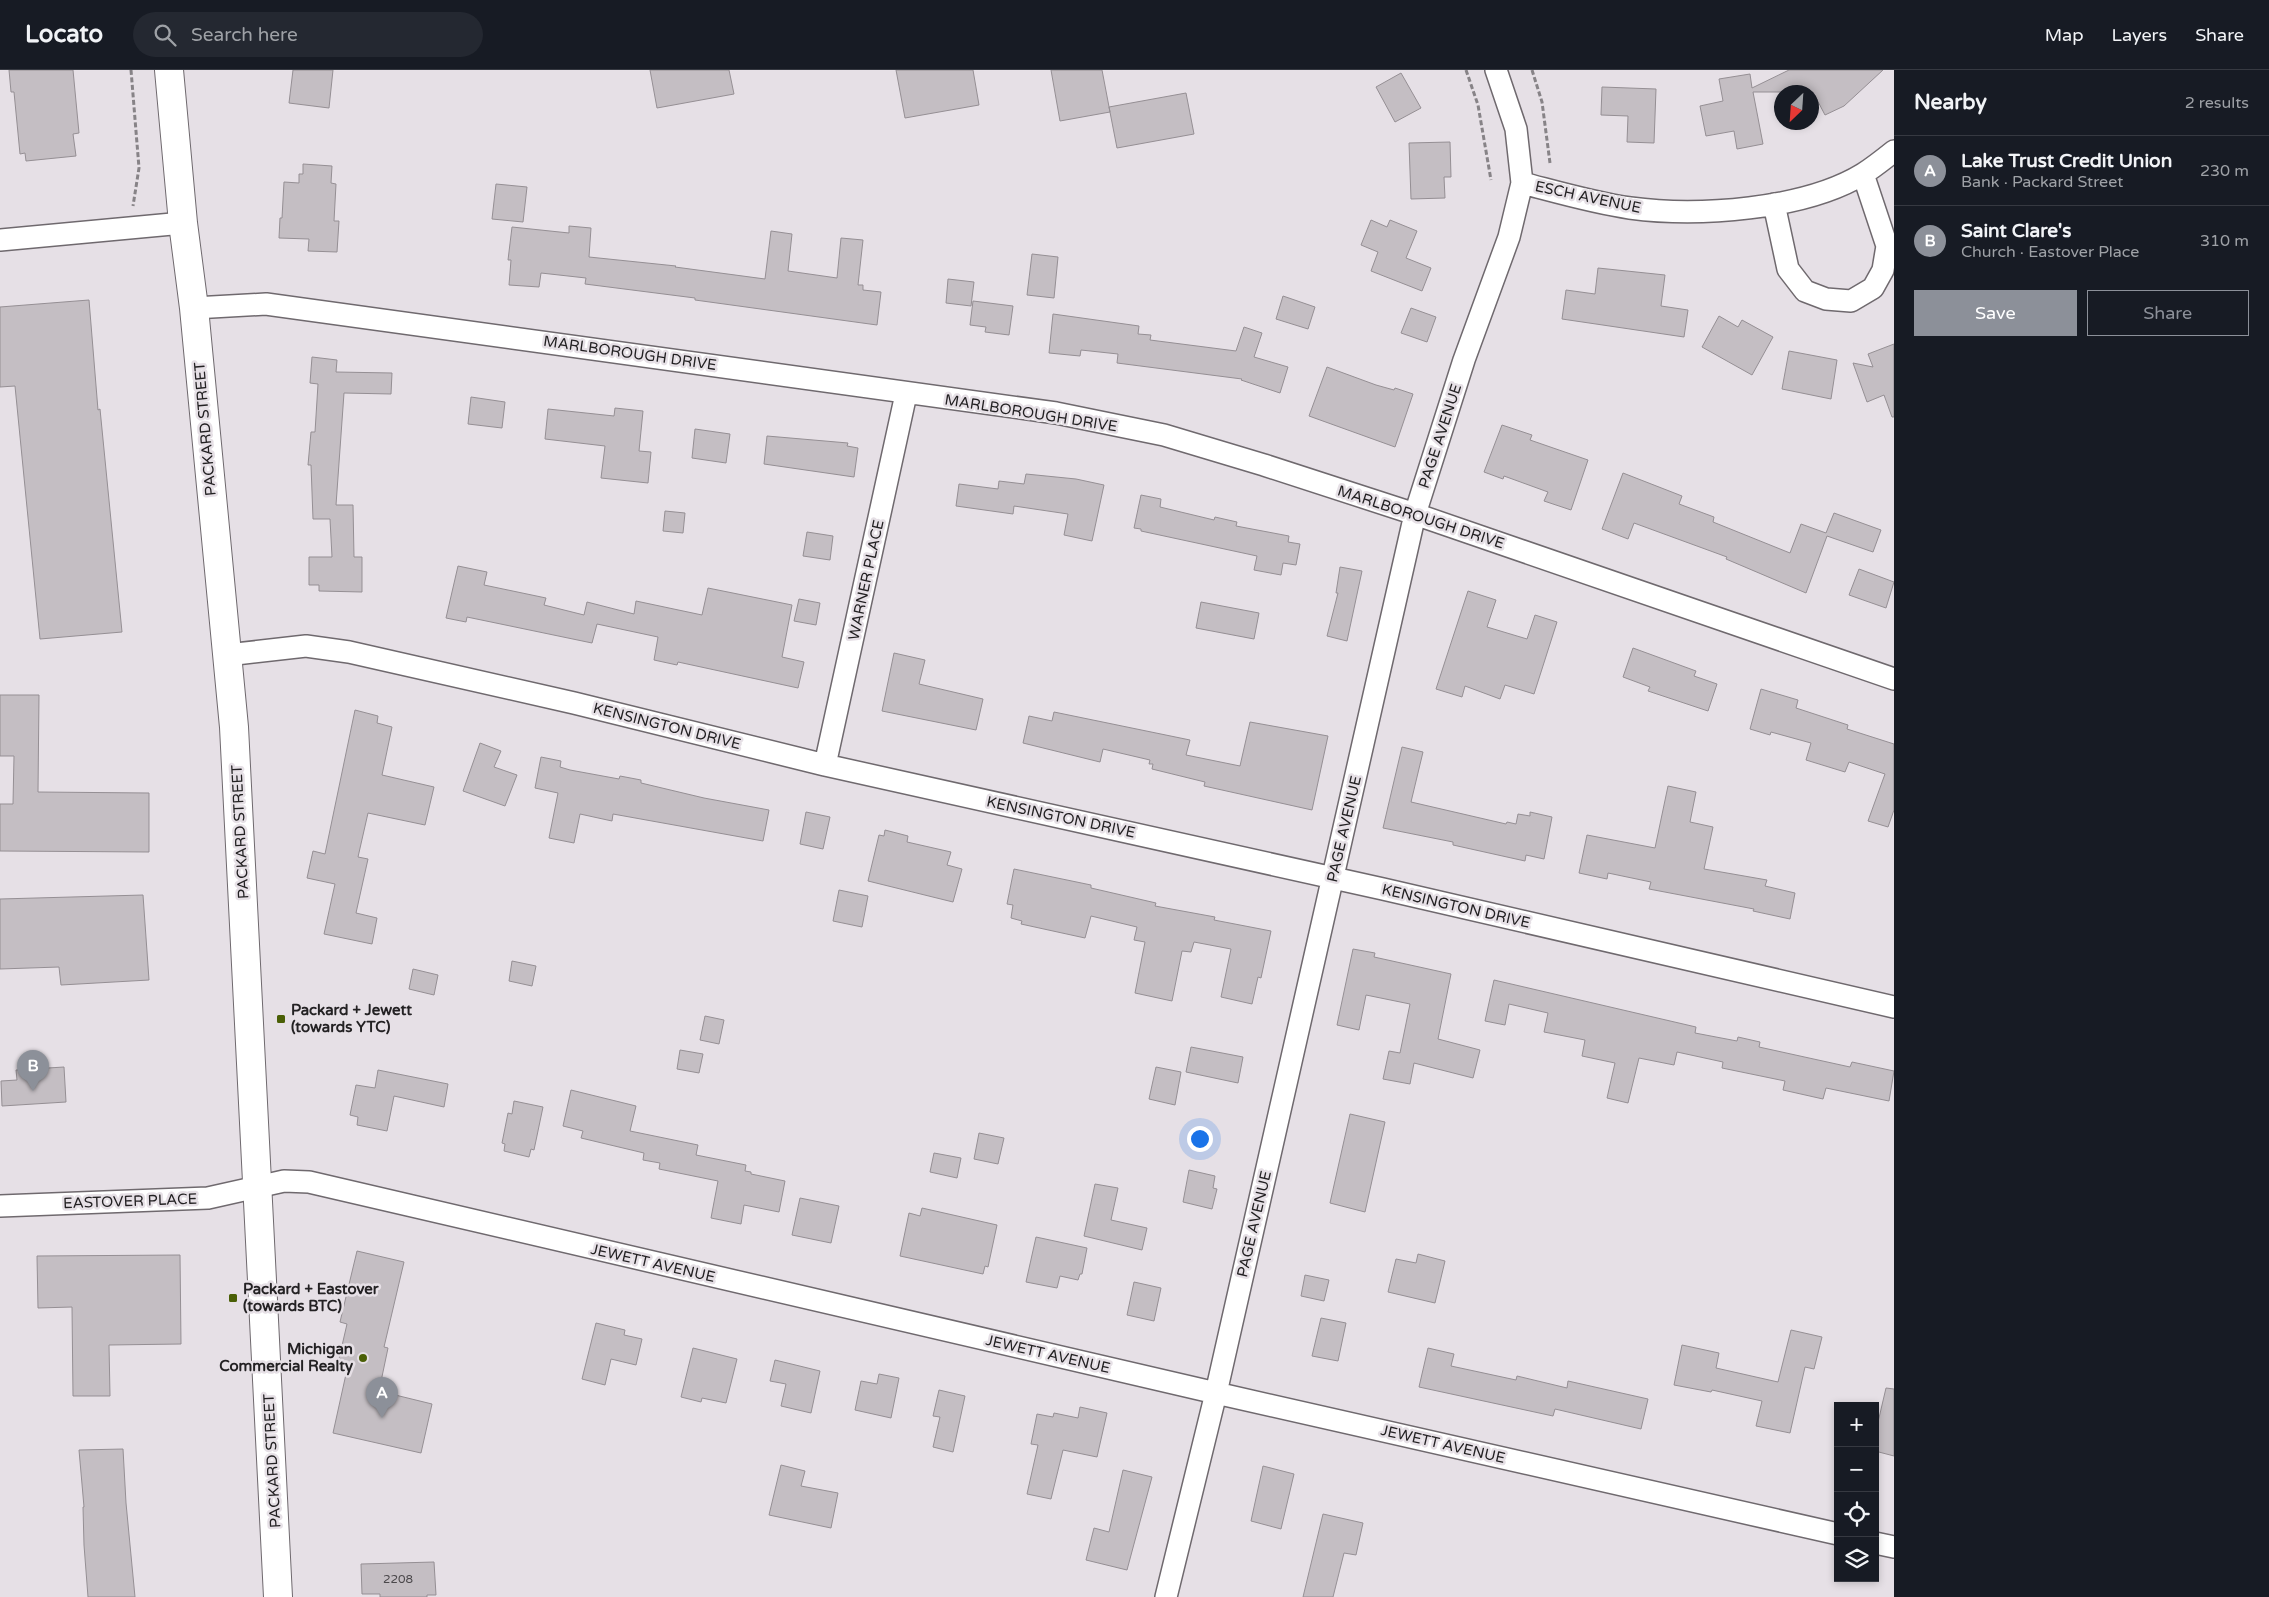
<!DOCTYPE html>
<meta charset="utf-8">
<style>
:root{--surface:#171b24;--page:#242831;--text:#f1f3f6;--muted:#9ea1a6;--line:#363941;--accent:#8c9099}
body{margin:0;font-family:"Varela Round",sans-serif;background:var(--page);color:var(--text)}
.controls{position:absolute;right:15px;bottom:15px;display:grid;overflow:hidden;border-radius:0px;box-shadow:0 2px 8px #0003}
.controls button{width:45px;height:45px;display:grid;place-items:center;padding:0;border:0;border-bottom:1px solid var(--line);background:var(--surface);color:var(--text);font:25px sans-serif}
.compass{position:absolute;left:1774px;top:15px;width:45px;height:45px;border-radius:50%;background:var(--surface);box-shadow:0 2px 8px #0003;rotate:205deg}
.you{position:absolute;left:1199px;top:1068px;width:18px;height:18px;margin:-12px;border:4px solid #fff;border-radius:50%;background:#1a73e8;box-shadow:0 0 0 8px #1a73e833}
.badge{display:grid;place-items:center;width:32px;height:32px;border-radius:50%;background:var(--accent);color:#fff;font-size:16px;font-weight:700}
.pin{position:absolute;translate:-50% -41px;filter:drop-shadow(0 1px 2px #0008)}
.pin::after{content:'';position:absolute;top:26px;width:18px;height:15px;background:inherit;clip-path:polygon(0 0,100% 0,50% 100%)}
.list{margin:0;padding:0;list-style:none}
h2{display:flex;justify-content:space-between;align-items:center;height:65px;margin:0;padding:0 20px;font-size:21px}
h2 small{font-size:16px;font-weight:400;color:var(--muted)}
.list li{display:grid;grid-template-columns:32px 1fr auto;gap:15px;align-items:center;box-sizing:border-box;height:70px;padding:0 20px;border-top:1px solid var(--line)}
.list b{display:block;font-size:19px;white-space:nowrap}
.list p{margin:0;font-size:16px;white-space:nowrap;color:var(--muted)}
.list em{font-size:16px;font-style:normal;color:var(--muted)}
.actions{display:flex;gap:10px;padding:15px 20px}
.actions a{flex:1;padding:11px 0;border:1px solid var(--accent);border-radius:0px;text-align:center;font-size:18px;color:var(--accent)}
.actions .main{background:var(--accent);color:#fff}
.icon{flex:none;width:28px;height:28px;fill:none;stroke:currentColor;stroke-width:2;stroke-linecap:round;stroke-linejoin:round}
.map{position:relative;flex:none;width:1894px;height:1527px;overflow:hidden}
header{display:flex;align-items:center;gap:30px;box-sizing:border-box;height:70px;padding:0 25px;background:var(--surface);border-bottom:1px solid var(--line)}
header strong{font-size:24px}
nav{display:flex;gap:28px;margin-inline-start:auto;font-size:18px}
.search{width:350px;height:45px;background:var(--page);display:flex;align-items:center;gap:12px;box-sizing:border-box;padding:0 18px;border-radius:28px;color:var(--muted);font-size:19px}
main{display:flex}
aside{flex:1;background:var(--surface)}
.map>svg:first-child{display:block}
</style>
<header>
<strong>Locato</strong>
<div class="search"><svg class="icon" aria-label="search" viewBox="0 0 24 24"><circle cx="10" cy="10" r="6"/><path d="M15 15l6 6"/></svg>Search here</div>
<nav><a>Map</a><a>Layers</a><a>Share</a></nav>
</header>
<main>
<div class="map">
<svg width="1894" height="1527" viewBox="0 0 1894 1527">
<rect width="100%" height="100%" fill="#e6e0e6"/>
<!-- building -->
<path fill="#c4bec3" stroke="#958f94" d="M 9,0 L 73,0 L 79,63 L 73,64 L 76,86 L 26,91 L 25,83 L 20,84 L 14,22 L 11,22 Z
M 293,0 L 333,0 L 329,38 L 289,33 Z
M 650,0 L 729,0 L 734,24 L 657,38 Z
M 896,0 L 973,0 L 979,35 L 905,48 Z
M 1051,0 L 1102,0 L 1110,42 L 1060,51 Z
M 1789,0 L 1883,0 L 1844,36 L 1825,45 L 1813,22 L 1753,22 L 1763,74 L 1737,79 L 1734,61 L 1706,66 L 1700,36 L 1723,31 L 1719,9 L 1750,4 L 1752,18 Z
M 1401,3 L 1421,38 L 1395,52 L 1376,17 Z
M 1602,17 L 1656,19 L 1654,73 L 1627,72 L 1628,46 L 1601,45 Z
M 1186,23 L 1194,64 L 1117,78 L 1109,37 Z
M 1450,72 L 1451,107 L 1444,107 L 1445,128 L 1411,129 L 1409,73 Z
M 303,94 L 332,96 L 331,113 L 336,114 L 334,151 L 339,151 L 337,182 L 308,181 L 309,169 L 279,168 L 280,148 L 282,148 L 284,112 L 299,113 L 299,104 L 303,104 Z
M 496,114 L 527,117 L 523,152 L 492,149 Z
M 1371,150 L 1387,157 L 1390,150 L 1417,161 L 1406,188 L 1431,198 L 1422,221 L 1371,201 L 1378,182 L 1361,175 Z
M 569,156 L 591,158 L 589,187 L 676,196 L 675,197 L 765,209 L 771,161 L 792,164 L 788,201 L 837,208 L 841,168 L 863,170 L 858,215 L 863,215 L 863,220 L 881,222 L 877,255 L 695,230 L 695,228 L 585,214 L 586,208 L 541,203 L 539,217 L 509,215 L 511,190 L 508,190 L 512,157 L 569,163 Z
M 1032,184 L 1058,187 L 1054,228 L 1027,225 Z
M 1598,198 L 1665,205 L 1661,236 L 1688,240 L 1684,267 L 1562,249 L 1566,220 L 1595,224 Z
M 948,209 L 974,212 L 971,236 L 946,233 Z
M 1283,226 L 1315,237 L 1308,259 L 1276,249 Z
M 89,230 L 98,340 L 100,339 L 122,562 L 40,569 L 15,316 L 0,317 L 0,237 Z
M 973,231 L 1013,236 L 1009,265 L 985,262 L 986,257 L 970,255 Z
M 1411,238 L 1436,247 L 1427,272 L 1401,263 Z
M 1053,244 L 1139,256 L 1138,264 L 1151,265 L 1150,270 L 1236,281 L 1244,257 L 1262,263 L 1254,287 L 1288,297 L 1280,323 L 1241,310 L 1242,309 L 1117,293 L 1118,284 L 1081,280 L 1080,286 L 1049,283 Z
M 1719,246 L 1738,257 L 1742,250 L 1773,267 L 1752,305 L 1702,277 Z
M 1894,274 L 1894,347 L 1892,347 L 1884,325 L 1867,332 L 1853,293 L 1873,297 L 1868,284 Z
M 1789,281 L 1837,290 L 1831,329 L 1782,319 Z
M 312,287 L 337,290 L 336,302 L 392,303 L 391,324 L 344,323 L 336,435 L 353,435 L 354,487 L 362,487 L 362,522 L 319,521 L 319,515 L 309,515 L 309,487 L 332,487 L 330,449 L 313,449 L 311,395 L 308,395 L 311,362 L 315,362 L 318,314 L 310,313 Z
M 1327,297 L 1376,315 L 1394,320 L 1395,318 L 1413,324 L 1395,377 L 1309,346 Z
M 471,327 L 505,332 L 502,358 L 468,354 Z
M 615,338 L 643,341 L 639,381 L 651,382 L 648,413 L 601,408 L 605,376 L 545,369 L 548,339 L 614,346 Z
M 1502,355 L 1532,365 L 1530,370 L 1588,390 L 1571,440 L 1544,431 L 1548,422 L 1504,406 L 1503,409 L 1484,402 Z
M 695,359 L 730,364 L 726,393 L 692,388 Z
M 767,366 L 848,373 L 847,376 L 858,378 L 854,407 L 764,394 Z
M 1623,403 L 1682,426 L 1679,434 L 1714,447 L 1713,452 L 1790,483 L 1801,454 L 1826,463 L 1834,443 L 1881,460 L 1873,482 L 1827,466 L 1806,523 L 1726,489 L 1727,487 L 1634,453 L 1628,469 L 1602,459 Z
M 1026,404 L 1076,409 L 1104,415 L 1092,471 L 1064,465 L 1068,444 L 1014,436 L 1013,444 L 956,436 L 959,414 L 998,419 L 999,411 L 1024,414 Z
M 1141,425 L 1161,429 L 1160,437 L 1214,450 L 1215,447 L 1237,452 L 1236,456 L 1289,466 L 1288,472 L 1300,474 L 1296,495 L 1283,493 L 1281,505 L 1254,500 L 1257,486 L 1141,461 L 1141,459 L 1134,458 Z
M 665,441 L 685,443 L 683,463 L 663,461 Z
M 807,462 L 833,466 L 830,490 L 803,486 Z
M 458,496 L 487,502 L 484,515 L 546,528 L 544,535 L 584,545 L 587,532 L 634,544 L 636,531 L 702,545 L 708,518 L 792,535 L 782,587 L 804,592 L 798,618 L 678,592 L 677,595 L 654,590 L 658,567 L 597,554 L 592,573 L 467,547 L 466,552 L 446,548 Z
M 1340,497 L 1362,501 L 1347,571 L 1327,566 L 1338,523 L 1336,523 Z
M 1859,499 L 1894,512 L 1886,538 L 1849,525 Z
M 1468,521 L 1496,530 L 1487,557 L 1527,569 L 1535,545 L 1557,552 L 1534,624 L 1505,615 L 1500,629 L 1465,616 L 1462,627 L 1436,619 Z
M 799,529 L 820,533 L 816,555 L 794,551 Z
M 1201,532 L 1259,543 L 1254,569 L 1196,558 Z
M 1633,578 L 1696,601 L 1694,606 L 1717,614 L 1708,641 L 1648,621 L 1650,617 L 1623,607 Z
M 894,583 L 925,590 L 919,614 L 983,629 L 976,660 L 882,641 Z
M 1761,619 L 1798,630 L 1796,638 L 1848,655 L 1847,659 L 1894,674 L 1894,740 L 1888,757 L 1868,751 L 1885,704 L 1849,692 L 1845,702 L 1806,690 L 1811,673 L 1771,662 L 1770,665 L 1750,659 Z
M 0,625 L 39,625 L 38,722 L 149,723 L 149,782 L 0,781 L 0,734 L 13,734 L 14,686 L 0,686 Z
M 355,640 L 378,646 L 377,653 L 392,657 L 382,705 L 434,717 L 425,755 L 368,743 L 358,787 L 368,789 L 356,843 L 377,848 L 372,874 L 324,864 L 335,814 L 307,808 L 313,781 L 325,784 Z
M 1054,642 L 1190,670 L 1186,685 L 1240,696 L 1250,652 L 1328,666 L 1312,740 L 1204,716 L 1205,712 L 1152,699 L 1153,694 L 1149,694 L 1150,690 L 1103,679 L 1100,692 L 1023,673 L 1029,646 L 1052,651 Z
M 480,673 L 501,681 L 494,697 L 517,705 L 505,736 L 463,721 Z
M 1402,677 L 1423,682 L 1411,732 L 1506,754 L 1507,752 L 1516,754 L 1518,744 L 1530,746 L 1530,742 L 1552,747 L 1544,789 L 1526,785 L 1525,791 L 1453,775 L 1453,772 L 1383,758 Z
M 541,687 L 561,691 L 560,697 L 570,700 L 619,709 L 620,706 L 641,710 L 641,713 L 704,728 L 769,740 L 763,771 L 613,744 L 612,751 L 580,744 L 574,773 L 549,768 L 558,723 L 535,718 Z
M 1668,716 L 1696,722 L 1690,752 L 1713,757 L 1704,799 L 1767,810 L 1765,816 L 1795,823 L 1790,849 L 1753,841 L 1754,839 L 1649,819 L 1651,812 L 1608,803 L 1607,809 L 1579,803 L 1587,765 L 1655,778 Z
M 806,742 L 830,747 L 823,779 L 800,774 Z
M 885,760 L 908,766 L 907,772 L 951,782 L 947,795 L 962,799 L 953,832 L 868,811 L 879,765 L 884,766 Z
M 1014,799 L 1091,815 L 1091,818 L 1156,833 L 1155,836 L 1215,847 L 1214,850 L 1271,861 L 1261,908 L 1258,907 L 1252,934 L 1221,927 L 1231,879 L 1194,872 L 1191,882 L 1182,881 L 1172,931 L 1135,923 L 1145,872 L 1134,870 L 1137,857 L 1091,846 L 1085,868 L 1021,854 L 1022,851 L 1011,848 L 1013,835 L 1007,834 Z
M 839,820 L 868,826 L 862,857 L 833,851 Z
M 143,825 L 149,910 L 61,915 L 59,897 L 0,899 L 0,829 Z
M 1353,879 L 1375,883 L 1374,887 L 1451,904 L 1438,969 L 1480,980 L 1473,1008 L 1414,993 L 1410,1014 L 1383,1009 L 1389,981 L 1400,983 L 1410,934 L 1366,925 L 1359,960 L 1337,955 Z
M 512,891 L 536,896 L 532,916 L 509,911 Z
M 413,899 L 438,905 L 434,925 L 409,919 Z
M 1494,910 L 1696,957 L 1695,963 L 1737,971 L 1738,967 L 1760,972 L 1759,977 L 1850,997 L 1852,992 L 1894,1001 L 1889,1031 L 1826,1018 L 1823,1029 L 1783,1020 L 1785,1011 L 1722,998 L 1723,992 L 1677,982 L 1674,995 L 1639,988 L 1628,1033 L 1607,1028 L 1615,993 L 1582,986 L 1585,970 L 1544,962 L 1548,943 L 1509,934 L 1505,955 L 1485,951 Z
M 705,946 L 724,950 L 719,974 L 700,970 Z
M 1191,977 L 1243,987 L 1238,1013 L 1186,1002 Z
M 680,980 L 703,984 L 699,1003 L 677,999 Z
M 64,997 L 66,1032 L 2,1036 L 1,1011 L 17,1010 L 16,1000 Z
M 1156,997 L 1181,1002 L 1175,1035 L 1149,1029 Z
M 378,1000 L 448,1014 L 444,1037 L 394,1026 L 387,1061 L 357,1055 L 358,1047 L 350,1045 L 356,1015 L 375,1018 Z
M 571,1020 L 636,1036 L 630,1061 L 698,1075 L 696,1085 L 746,1095 L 745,1101 L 751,1102 L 751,1104 L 785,1111 L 779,1142 L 744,1135 L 741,1154 L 711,1148 L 718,1111 L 659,1099 L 660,1093 L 643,1090 L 644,1083 L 581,1068 L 583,1061 L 563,1056 Z
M 514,1031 L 543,1037 L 534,1080 L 531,1079 L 529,1087 L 504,1081 L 505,1074 L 502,1073 L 508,1043 L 512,1044 Z
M 1350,1044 L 1385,1052 L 1365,1142 L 1330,1133 Z
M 979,1063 L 1004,1068 L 998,1094 L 974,1089 Z
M 934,1083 L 961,1088 L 957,1108 L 930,1102 Z
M 1189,1100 L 1215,1106 L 1213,1118 L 1217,1119 L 1212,1139 L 1183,1132 Z
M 1095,1114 L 1118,1118 L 1111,1150 L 1147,1158 L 1142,1180 L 1084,1166 Z
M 800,1128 L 839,1136 L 831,1173 L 792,1165 Z
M 922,1138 L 997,1155 L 988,1197 L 985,1196 L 983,1204 L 900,1186 L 909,1143 L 920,1146 Z
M 1036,1167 L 1087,1178 L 1082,1204 L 1080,1204 L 1078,1210 L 1060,1206 L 1057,1218 L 1026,1212 Z
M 357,1181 L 404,1192 L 384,1277 L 388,1278 L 379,1321 L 432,1334 L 421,1383 L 333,1363 L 348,1295 L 338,1293 L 347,1254 L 340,1252 Z
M 1418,1184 L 1445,1191 L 1435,1233 L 1388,1222 L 1396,1189 L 1416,1193 Z
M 180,1185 L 181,1274 L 109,1275 L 110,1326 L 73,1326 L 72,1237 L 38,1238 L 37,1186 Z
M 1305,1205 L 1329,1210 L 1324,1231 L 1301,1226 Z
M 1134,1212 L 1161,1218 L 1154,1251 L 1127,1245 Z
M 1321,1248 L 1346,1253 L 1338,1291 L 1312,1286 Z
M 596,1253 L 625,1260 L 624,1265 L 642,1269 L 636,1295 L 611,1289 L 605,1315 L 582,1309 Z
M 1791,1260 L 1822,1267 L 1814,1299 L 1805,1297 L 1790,1363 L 1756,1356 L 1762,1331 L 1712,1320 L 1711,1322 L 1674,1315 L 1682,1275 L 1719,1283 L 1716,1298 L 1778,1312 Z
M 693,1278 L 737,1289 L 726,1333 L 702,1328 L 701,1332 L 681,1327 Z
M 1428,1278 L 1454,1284 L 1451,1296 L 1516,1310 L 1517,1306 L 1567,1318 L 1568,1311 L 1648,1329 L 1641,1359 L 1555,1339 L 1553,1346 L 1419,1317 Z
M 775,1290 L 820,1301 L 811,1343 L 781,1336 L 786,1314 L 770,1311 Z
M 879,1304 L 899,1308 L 891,1348 L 855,1340 L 861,1311 L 877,1314 Z
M 1886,1318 L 1894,1319 L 1894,1386 L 1875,1381 L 1875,1365 Z
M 939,1320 L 965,1326 L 953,1382 L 933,1377 L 940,1347 L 933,1346 Z
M 1080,1337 L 1107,1343 L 1097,1387 L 1063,1380 L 1051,1429 L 1027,1424 L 1038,1375 L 1031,1374 L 1037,1344 L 1053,1347 L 1054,1343 L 1078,1348 Z
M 123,1379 L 126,1433 L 135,1527 L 88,1527 L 84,1475 L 83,1437 L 84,1437 L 79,1380 Z
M 781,1395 L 805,1401 L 801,1416 L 838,1423 L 831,1458 L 769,1445 Z
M 1263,1396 L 1294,1404 L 1281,1459 L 1251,1451 Z
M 1123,1400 L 1152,1407 L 1127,1500 L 1086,1490 L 1094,1458 L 1109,1462 Z
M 1323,1444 L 1363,1453 L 1356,1485 L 1344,1483 L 1333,1527 L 1303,1527 Z
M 434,1492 L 436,1525 L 427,1525 L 427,1527 L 380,1527 L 380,1524 L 362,1524 L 361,1494 Z"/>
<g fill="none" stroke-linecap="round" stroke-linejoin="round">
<defs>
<path id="street" d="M 1522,113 C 1557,122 1594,133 1630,138 C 1697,147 1804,140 1863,104 C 1874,97 1884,89 1894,81
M 1774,134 L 1788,199 L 1805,221 L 1826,229 L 1851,231 L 1873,218 L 1883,200 L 1887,176 L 1863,104
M 0,170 L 183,153
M 194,238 L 266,234 L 1056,343 L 1164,365 L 1264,395 L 1415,444 L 1894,609
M 227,585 L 306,576 L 349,582 L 574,633 L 825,695 L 1383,819 L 1894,937
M 825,695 L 906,324
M 0,1136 L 208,1128 L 284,1111 L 309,1112 L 1216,1323 L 1838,1464
M 1875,1473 L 1894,1477
M 1166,1527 L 1216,1323 L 1415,444 L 1464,290 L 1509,167 L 1522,113 L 1516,59 L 1496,0"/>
<path id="secondary" d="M 169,0 L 183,153 L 194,238 L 234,657 L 278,1527"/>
</defs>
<!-- street casing -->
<use href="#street" stroke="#6f696e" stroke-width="24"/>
<!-- secondary casing -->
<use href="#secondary" stroke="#6f696e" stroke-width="30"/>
<!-- path -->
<path stroke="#878387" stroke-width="3" stroke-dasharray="5 2.5" stroke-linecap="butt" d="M 131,0 L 139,98 L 133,136
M 1466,0 L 1478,35 L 1491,110
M 1532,0 L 1542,32 L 1550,93"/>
<!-- street -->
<use href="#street" stroke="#fff" stroke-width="21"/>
<!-- secondary -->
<use href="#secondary" stroke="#fff" stroke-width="28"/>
</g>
<!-- markers -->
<g fill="#4a5f06" stroke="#e6e0e6" stroke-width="2">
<rect x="276" y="944" width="10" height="10" rx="2.5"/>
<rect x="228" y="1223" width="10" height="10" rx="2.5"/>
<circle cx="363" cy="1288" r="5"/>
</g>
<g text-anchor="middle" stroke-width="5" stroke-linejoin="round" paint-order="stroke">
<!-- number labels -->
<g font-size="12" fill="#4b484b">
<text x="398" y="1513">2208</text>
</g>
<!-- street labels -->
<g font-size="15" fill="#232123" stroke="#e6e0e6">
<text transform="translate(1588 127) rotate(12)" y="5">ESCH AVENUE</text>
<text transform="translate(630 283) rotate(8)" y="5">MARLBOROUGH DRIVE</text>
<text transform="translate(1031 343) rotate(9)" y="5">MARLBOROUGH DRIVE</text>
<text transform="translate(205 359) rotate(-95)" y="5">PACKARD STREET</text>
<text transform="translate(1440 366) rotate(-72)" y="5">PAGE AVENUE</text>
<text transform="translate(1421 447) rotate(18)" y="5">MARLBOROUGH DRIVE</text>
<text transform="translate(866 510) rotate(-78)" y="5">WARNER PLACE</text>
<text transform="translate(667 656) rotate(14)" y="5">KENSINGTON DRIVE</text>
<text transform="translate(1061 747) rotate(12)" y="5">KENSINGTON DRIVE</text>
<text transform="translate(1344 759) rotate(-77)" y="5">PAGE AVENUE</text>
<text transform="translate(240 762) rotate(-93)" y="5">PACKARD STREET</text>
<text transform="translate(1456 836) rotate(13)" y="5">KENSINGTON DRIVE</text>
<text transform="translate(130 1131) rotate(-2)" y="5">EASTOVER PLACE</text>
<text transform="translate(1254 1154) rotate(-77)" y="5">PAGE AVENUE</text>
<text transform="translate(653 1193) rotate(13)" y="5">JEWETT AVENUE</text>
<text transform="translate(1048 1284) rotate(13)" y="5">JEWETT AVENUE</text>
<text transform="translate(1443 1374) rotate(13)" y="5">JEWETT AVENUE</text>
<text transform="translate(272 1391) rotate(-93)" y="5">PACKARD STREET</text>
</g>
<!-- poi labels -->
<g font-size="15" font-weight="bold" fill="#232123" stroke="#e6e0e6" text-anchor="start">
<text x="291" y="945">Packard + Jewett<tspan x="291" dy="17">(towards YTC)</tspan></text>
<text x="243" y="1224">Packard + Eastover<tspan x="243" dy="17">(towards BTC)</tspan></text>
<text x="353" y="1284" text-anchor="end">Michigan<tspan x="353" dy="17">Commercial Realty</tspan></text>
</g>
</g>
</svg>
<div class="controls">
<button>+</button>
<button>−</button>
<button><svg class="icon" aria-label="locate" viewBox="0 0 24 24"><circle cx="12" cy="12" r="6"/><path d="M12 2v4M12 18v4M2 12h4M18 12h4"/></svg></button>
<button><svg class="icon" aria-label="layers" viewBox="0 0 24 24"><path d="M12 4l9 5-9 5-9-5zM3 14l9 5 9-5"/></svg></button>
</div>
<svg class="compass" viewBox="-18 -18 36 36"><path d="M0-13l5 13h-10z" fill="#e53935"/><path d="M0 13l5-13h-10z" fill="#9ea1a6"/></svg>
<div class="you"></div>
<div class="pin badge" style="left:382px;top:1348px">A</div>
<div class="pin badge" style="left:33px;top:1021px">B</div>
</div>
<aside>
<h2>Nearby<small>2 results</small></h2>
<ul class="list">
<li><span class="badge">A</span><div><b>Lake Trust Credit Union</b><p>Bank · Packard Street</p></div><em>230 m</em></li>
<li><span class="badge">B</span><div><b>Saint Clare's</b><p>Church · Eastover Place</p></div><em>310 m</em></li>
</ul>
<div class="actions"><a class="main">Save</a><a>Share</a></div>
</aside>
</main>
